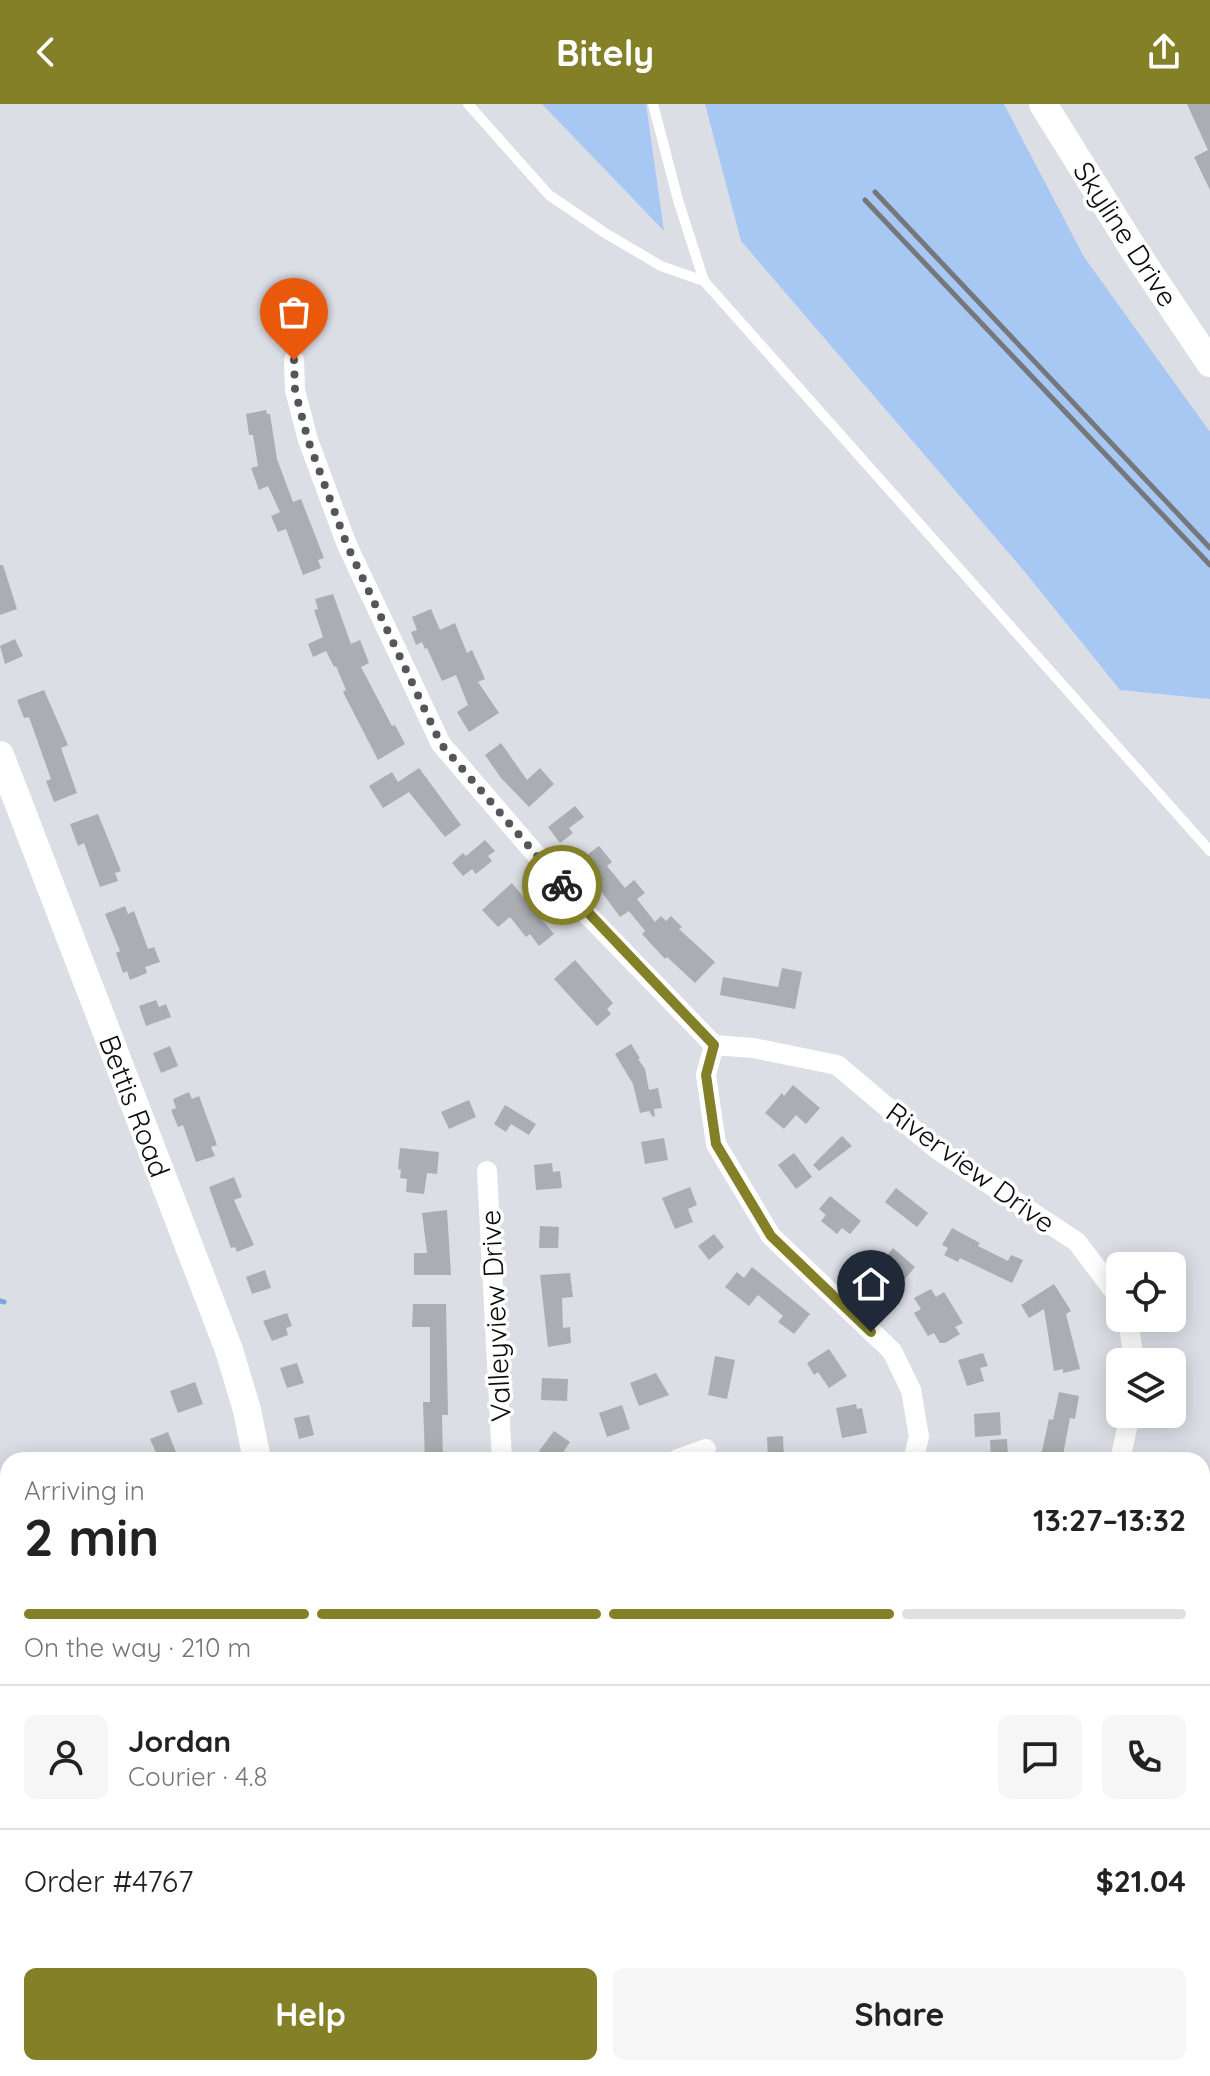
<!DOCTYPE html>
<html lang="en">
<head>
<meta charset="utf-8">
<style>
  :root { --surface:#fff; --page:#f6f6f6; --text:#222; --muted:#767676; --line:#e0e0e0; --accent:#838028 }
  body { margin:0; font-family:Quicksand,sans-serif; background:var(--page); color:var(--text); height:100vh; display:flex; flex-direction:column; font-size:30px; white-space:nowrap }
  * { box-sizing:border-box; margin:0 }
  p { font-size:26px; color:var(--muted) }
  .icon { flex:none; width:44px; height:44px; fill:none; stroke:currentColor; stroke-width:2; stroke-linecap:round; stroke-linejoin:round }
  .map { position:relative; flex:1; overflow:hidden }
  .details { position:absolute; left:0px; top:1348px; width:1210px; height:624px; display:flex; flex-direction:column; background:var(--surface); border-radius:24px 24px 0 0; box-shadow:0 4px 20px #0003 }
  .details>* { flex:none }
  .fabs { position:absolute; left:1106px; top:1148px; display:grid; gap:16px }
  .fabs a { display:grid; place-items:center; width:80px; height:80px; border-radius:12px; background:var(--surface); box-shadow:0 4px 20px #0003; font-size:40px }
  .pin { position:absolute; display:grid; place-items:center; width:68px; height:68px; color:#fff; margin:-82px -34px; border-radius:50% 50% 50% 0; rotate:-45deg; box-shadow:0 0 8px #0007 }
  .pin .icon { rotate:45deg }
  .courier { position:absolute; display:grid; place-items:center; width:80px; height:80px; margin:-40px; border:6px solid #838028; border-radius:50%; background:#fff; color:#222; box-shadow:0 2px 10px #0007 }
  .summary em { font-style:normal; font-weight:700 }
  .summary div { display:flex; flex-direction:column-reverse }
  .summary { display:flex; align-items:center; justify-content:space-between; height:136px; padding:0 24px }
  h1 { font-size:52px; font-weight:700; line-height:60px }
  .bar { display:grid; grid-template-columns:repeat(4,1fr); gap:12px 8px; align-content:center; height:96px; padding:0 24px }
  .bar i { height:10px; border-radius:6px; background:var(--line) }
  .bar .current { background:var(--accent) }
  .bar p { grid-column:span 4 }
  .line { display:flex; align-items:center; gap:20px; padding:0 24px; border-top:2px solid var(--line) }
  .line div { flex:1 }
  .round { display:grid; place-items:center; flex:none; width:84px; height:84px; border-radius:12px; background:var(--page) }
  .cta { display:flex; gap:16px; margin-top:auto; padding:16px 24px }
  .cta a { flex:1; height:92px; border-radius:12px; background:var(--accent); color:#fff; font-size:32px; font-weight:700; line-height:92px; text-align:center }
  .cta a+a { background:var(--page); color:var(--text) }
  header { display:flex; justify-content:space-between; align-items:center; height:104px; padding:0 24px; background:var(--accent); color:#fff; font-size:36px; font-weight:700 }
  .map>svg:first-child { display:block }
</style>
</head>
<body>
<header><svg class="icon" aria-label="back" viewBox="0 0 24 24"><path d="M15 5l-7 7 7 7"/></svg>Bitely<svg class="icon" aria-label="share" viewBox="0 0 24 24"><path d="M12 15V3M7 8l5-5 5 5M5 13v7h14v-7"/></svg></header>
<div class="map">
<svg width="1210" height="1972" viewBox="0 0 1210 1972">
  <rect width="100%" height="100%" fill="#dbdee4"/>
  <polygon fill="#c9d1dc" points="0,1849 8,1855 8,1964 153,1964 164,1972 0,1972"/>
  <g fill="#a8c8f4">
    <polygon points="542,0 646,0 664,127"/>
    <polygon points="705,0 1004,0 1084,153 1210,328 1210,595 1120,586 1025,468 741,137"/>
  </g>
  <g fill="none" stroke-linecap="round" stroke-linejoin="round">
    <polyline stroke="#7ea5dc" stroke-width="5" points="0,1197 4,1198"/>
  </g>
  <g fill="#aaaeb3">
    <polygon points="1187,0 1210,0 1210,86 1194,53 1208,46"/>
    <polygon points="266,306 267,310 270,310 277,355 293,398 301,395 324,454 318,456 321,464 303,471 286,425 278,428 271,412 280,408 268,382 259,386 251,364 258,362 253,331 249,331 246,310"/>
    <polygon points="0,461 3,461 17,505 0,511"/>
    <polygon points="333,490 351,540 360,536 369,559 361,563 392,622 395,621 405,640 378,656 343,588 346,586 336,562 334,563 326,547 313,553 308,540 323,533 314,506 318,505 315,495"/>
    <polygon points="431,505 440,526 455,519 467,549 472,546 485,575 478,578 499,609 469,628 457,608 468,601 456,571 442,577 427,544 425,545 422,538 416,541 411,528 417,526 412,513"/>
    <polygon points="15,535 23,552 5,560 0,542"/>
    <polygon points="44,586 68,641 61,644 77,689 54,698 46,677 51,675 29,613 24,614 17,596"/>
    <polygon points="501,639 527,676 540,664 554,680 529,703 501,674 485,651"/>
    <polygon points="419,664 461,721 445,733 409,688 383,704 369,682 392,668 398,678"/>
    <polygon points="575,702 584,713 569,724 573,729 560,739 548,723"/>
    <polygon points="98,710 121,767 115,769 118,777 100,783 84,739 78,742 70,720"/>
    <polygon points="485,736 495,747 488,752 492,757 476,770 472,765 463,772 452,759 463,749 466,752"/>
    <polygon points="599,742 612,758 607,762 625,784 634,776 645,789 637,795 655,818 661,812 666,817 671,812 682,823 679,825 715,858 695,879 667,853 665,855 642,830 645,827 629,807 620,813 579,757"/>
    <polygon points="512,779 554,830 539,842 530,830 526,833 510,813 498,823 482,806"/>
    <polygon points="125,802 128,810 134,807 148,845 154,843 160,858 145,863 147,869 130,876 127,867 123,869 116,849 120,847 105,810"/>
    <polygon points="575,856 613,899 607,905 611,910 597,922 554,875"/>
    <polygon points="782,864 802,868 795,905 720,891 723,873 778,883"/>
    <polygon points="156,896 159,903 166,900 171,913 146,922 139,902"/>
    <polygon points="631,940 640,954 638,955 645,965 649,986 658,984 662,1004 654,1005 655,1012 653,1013 649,1007 640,1009 633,980 615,950"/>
    <polygon points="170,942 178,962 161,969 153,949"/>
    <polygon points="793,981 820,1004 806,1020 796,1011 784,1025 765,1009 782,989 784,992"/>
    <polygon points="189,988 192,995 199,992 217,1041 211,1043 215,1052 196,1058 183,1021 178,1023 171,1006 176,1004 173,995"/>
    <polygon points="469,996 476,1013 449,1025 441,1008"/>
    <polygon points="505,1001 536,1020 529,1031 511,1020 506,1028 494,1020"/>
    <polygon points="842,1032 852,1042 819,1067 813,1061"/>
    <polygon points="664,1034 668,1056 645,1060 641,1038"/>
    <polygon points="400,1044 439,1048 437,1070 427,1069 424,1090 406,1088 407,1075 400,1074 401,1066 398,1065"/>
    <polygon points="794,1049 812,1073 796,1085 778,1061"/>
    <polygon points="552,1059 553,1068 560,1067 562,1084 536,1086 534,1061"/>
    <polygon points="234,1073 242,1093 234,1096 254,1141 237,1148 235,1143 231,1144 209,1083"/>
    <polygon points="690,1083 697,1101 688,1105 693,1118 675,1125 662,1094"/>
    <polygon points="896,1084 928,1109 917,1123 885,1098"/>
    <polygon points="830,1092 861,1117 850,1130 842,1124 837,1130 821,1117 826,1111 819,1105"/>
    <polygon points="447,1106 451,1171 414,1171 414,1149 427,1149 422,1109"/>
    <polygon points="540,1122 559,1123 558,1144 539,1144"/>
    <polygon points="952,1124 980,1139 978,1142 1008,1157 1011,1151 1023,1156 1012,1179 960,1154 958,1158 944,1151 948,1144 942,1141"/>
    <polygon points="714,1130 724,1143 709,1156 698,1142"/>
    <polygon points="893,1144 915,1163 904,1176 882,1158"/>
    <polygon points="752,1163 810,1210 794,1230 778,1218 783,1212 758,1191 749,1202 725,1183 737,1168 744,1174"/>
    <polygon points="265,1166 271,1184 252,1190 246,1173"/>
    <polygon points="570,1169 573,1193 562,1194 563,1224 570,1223 571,1239 548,1243 540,1171"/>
    <polygon points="1054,1180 1071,1207 1066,1210 1080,1265 1063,1269 1063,1265 1054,1267 1044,1205 1029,1214 1021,1201"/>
    <polygon points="931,1185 936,1193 944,1188 963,1219 955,1223 960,1230 945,1239 940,1239 934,1229 928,1232 914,1209 921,1205 914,1194"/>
    <polygon points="413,1200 446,1200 448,1311 442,1311 443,1356 425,1356 423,1298 430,1298 430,1223 412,1223"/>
    <polygon points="287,1209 292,1222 286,1224 288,1231 272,1237 263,1217"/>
    <polygon points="829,1245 847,1272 829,1284 818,1268 814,1271 807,1259"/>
    <polygon points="983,1249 988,1262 980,1264 984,1277 967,1282 958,1256"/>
    <polygon points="715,1252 735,1256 727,1295 708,1291"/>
    <polygon points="297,1259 304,1279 287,1284 280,1264"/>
    <polygon points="656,1269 669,1291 639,1302 630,1279"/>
    <polygon points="542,1274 568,1275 567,1297 541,1296"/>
    <polygon points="195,1278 203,1300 178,1309 170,1287"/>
    <polygon points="1059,1288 1079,1292 1075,1315 1070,1314 1062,1356 1040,1356 1049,1315 1053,1316"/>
    <polygon points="856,1300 857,1305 862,1304 867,1329 842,1334 836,1304"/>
    <polygon points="622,1301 630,1325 607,1333 599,1309"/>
    <polygon points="1000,1308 1001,1331 975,1333 974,1310"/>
    <polygon points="309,1311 314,1331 299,1335 294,1314"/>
    <polygon points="554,1327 570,1338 558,1356 552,1356 539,1347"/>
    <polygon points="168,1328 177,1351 159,1356 150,1335"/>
    <polygon points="783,1332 784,1356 768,1356 767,1333"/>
    <polygon points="1007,1335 1008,1352 991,1353 990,1336"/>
  </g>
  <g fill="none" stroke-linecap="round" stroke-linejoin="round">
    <g stroke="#fff" stroke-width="10">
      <polyline points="468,0 549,91 605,129 661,162 704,177"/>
      <polyline points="653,0 678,96 704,177 1210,747"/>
      <polyline points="0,1906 8,1911"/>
      <polyline points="79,1964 86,1972"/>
    </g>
    <g stroke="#fff" stroke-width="20">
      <polyline points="294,256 295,286 308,336 347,441 441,640 587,810 714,941 753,944 837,961 938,1046 1077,1138 1120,1195"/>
      <polyline points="714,941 706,971 716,1040 771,1132 892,1247 911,1286 919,1333 913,1356"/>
      <polyline points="487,1067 502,1356"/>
      <polyline points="1128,1214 1134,1258"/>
      <polyline points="676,1356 706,1345"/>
      <polyline points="1120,1356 1130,1310"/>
      <polyline points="707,1964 707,1972"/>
      <polyline points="943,1972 953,1964"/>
    </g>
    <g stroke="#fff" stroke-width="28">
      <polyline points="1043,0 1134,146 1210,259"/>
      <polyline points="0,651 229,1246 247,1306 257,1356"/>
      <polyline points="359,1964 364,1972"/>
    </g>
    <g stroke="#75777b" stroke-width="5">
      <polyline points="875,88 1210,444"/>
      <polyline points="865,96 1210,461"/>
    </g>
  </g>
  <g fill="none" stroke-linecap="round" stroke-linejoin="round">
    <polyline stroke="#545659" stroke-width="8" stroke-dasharray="0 14.4" points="294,256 295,286 308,336 347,441 441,640 562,781"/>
    <polyline stroke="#838028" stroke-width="10" points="562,781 714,941 706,971 716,1040 771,1132 871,1228"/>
  </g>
  <g text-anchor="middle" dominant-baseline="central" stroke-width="7" stroke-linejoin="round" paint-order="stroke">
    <g font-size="28" fill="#0b0c0e" stroke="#fff">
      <text transform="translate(1126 130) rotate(57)">Skyline Drive</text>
      <text transform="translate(135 1002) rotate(69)">Bettis Road</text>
      <text transform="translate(971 1063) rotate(36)">Riverview Drive</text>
      <text transform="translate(495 1212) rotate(-93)">Valleyview Drive</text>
    </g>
  </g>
</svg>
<div class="fabs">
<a><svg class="icon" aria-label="locate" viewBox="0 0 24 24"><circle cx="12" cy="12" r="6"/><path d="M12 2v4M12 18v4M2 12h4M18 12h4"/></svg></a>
<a><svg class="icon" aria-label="layers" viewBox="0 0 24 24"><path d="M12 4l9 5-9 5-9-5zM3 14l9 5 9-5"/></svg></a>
</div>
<div class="pin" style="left:294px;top:256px;background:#ea580c"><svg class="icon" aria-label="bag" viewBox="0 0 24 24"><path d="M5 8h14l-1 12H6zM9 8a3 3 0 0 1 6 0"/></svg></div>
<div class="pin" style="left:871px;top:1228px;background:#1f2937"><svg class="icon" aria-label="home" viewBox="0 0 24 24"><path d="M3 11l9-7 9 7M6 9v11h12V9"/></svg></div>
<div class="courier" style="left:562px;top:781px"><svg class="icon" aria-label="bike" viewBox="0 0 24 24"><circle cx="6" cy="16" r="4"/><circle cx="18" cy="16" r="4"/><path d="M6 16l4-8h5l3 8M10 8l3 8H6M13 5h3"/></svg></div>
<section class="details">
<div class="summary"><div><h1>2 min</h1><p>Arriving in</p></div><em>13:27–13:32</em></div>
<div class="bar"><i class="current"></i><i class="current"></i><i class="current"></i><i></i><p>On the way · 210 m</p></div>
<div class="line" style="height:144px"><a class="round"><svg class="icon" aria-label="person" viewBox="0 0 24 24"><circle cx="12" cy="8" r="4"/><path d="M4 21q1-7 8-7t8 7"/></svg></a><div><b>Jordan</b><p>Courier · 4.8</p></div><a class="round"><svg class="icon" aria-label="chat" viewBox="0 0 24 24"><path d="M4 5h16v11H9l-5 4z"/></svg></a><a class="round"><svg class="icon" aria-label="phone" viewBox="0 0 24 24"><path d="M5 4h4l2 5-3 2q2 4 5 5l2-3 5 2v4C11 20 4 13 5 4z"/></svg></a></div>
<div class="line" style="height:104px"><div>Order #4767</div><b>$21.04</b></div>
<div class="cta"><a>Help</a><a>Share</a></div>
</section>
</div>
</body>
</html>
